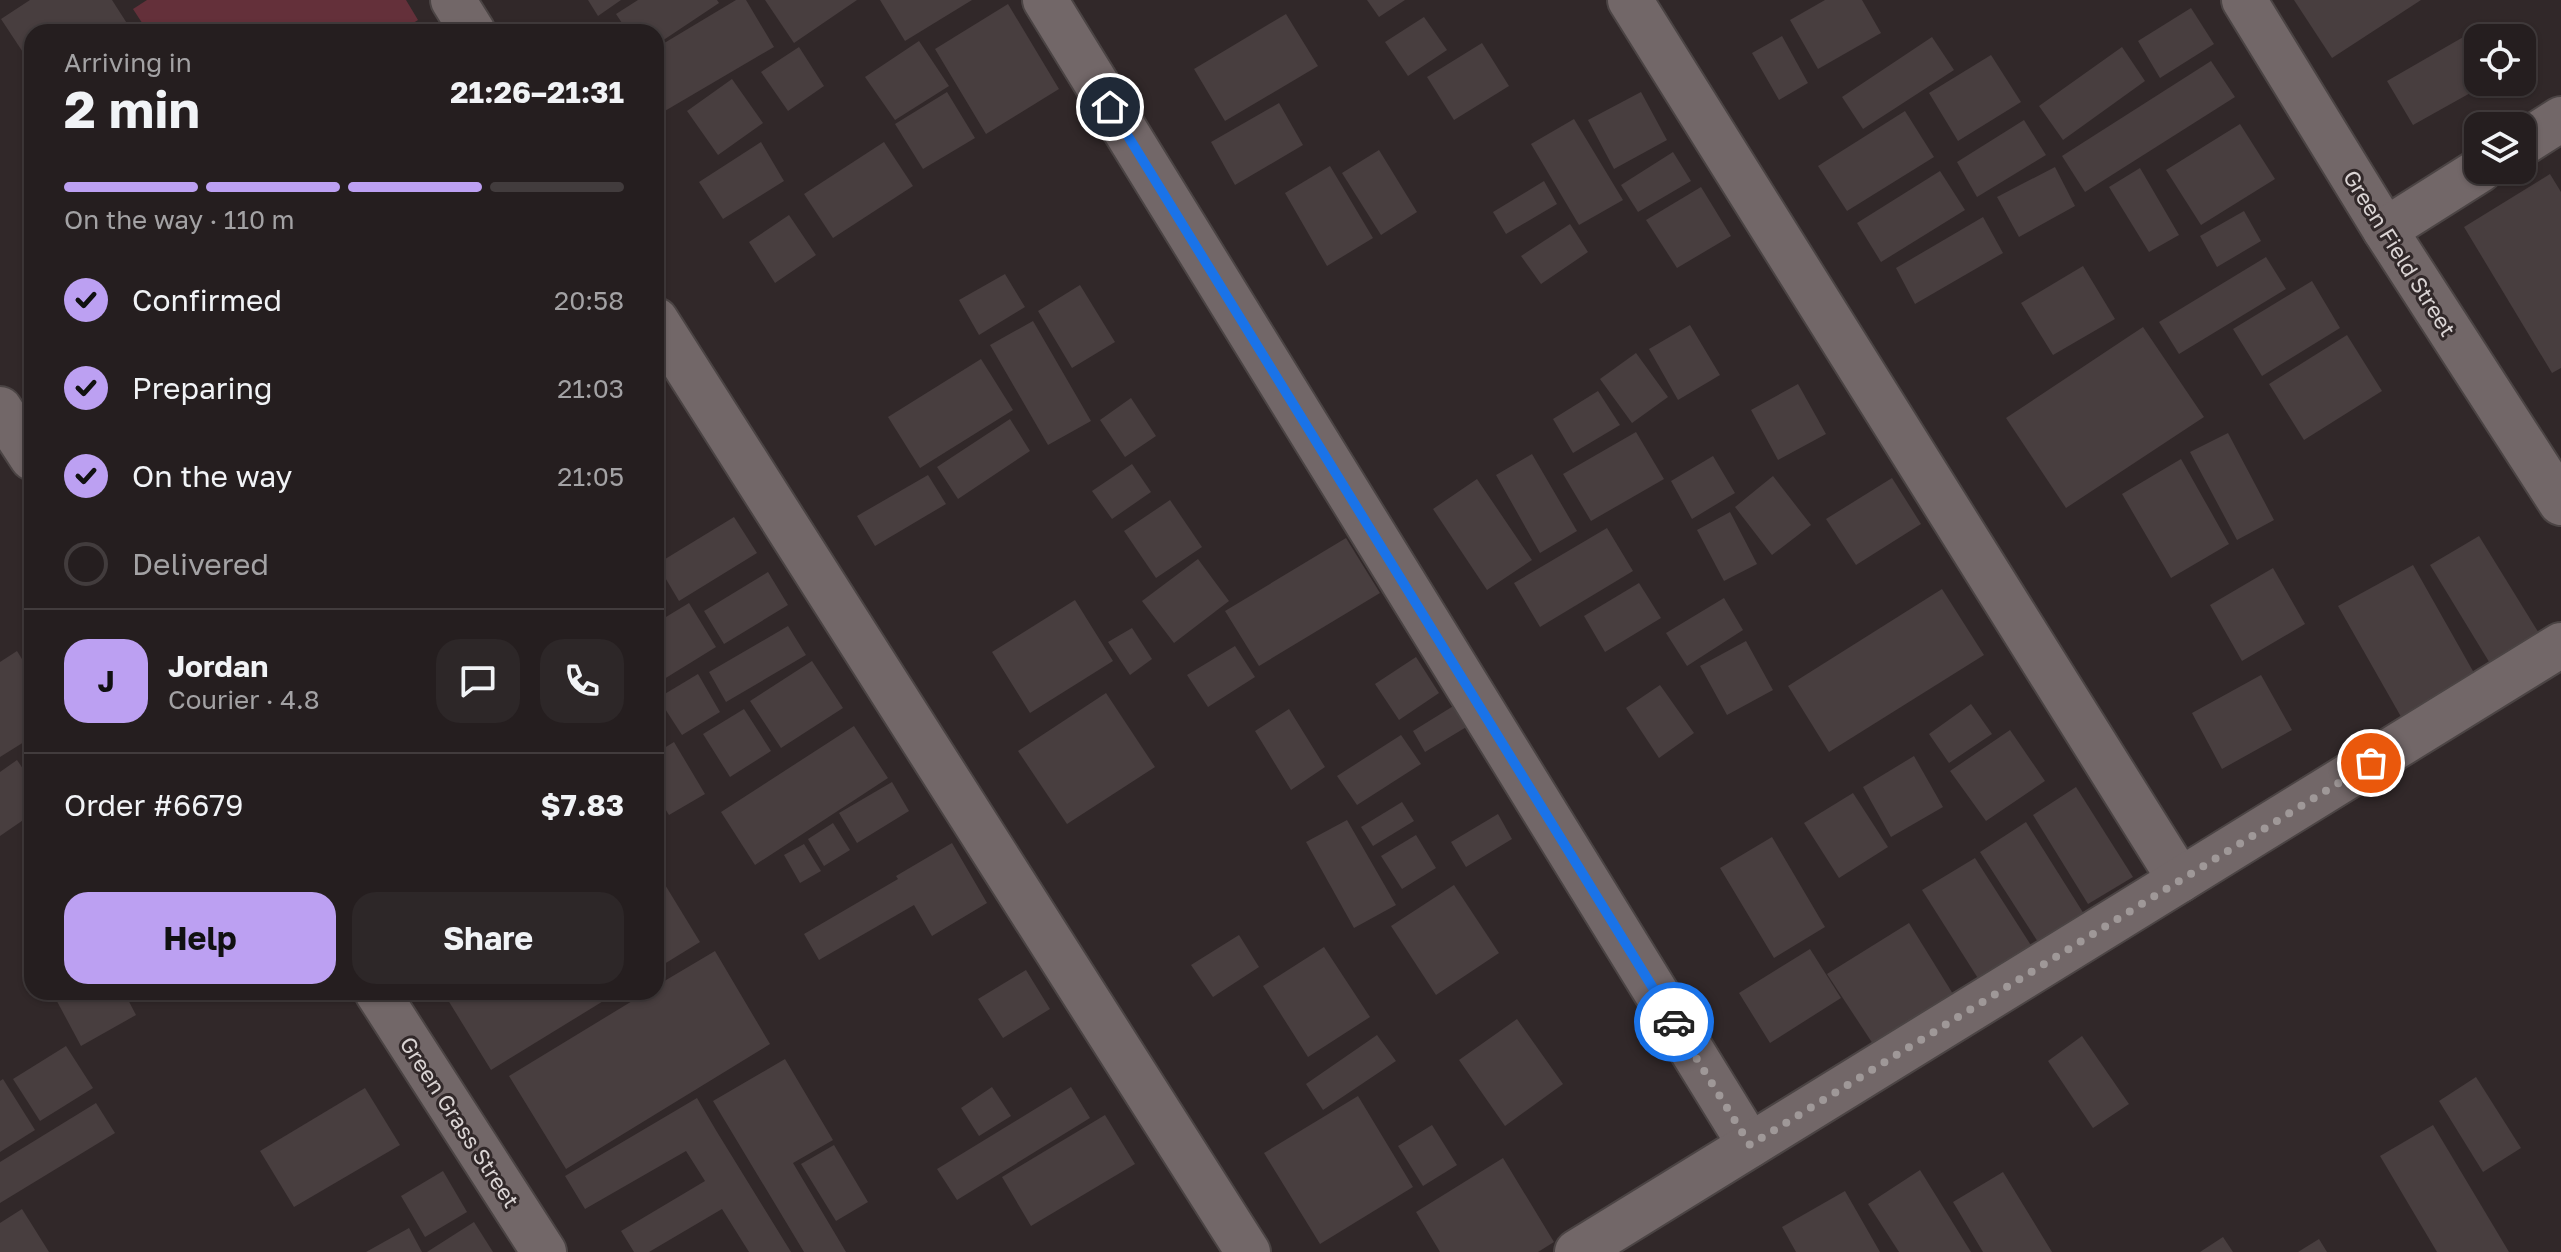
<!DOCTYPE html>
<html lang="en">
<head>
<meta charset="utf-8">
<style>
  :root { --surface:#251e1f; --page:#2d2728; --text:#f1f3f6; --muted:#a3a2a4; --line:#423c3d; --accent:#bca0f2 }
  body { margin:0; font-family:"Golos Text",sans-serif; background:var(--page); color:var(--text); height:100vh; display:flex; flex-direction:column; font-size:30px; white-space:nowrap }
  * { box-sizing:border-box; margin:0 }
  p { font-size:26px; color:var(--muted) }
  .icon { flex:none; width:44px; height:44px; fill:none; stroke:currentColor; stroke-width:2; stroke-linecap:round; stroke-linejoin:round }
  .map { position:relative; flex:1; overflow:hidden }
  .panel { position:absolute; left:24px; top:24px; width:640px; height:976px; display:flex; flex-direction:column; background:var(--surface); border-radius:24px; box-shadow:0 2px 6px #0004,0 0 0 2px var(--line) }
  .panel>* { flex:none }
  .tools { position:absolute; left:2464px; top:24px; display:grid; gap:16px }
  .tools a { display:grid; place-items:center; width:72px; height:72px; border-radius:16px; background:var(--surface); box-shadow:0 2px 6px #0004,0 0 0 2px var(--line); font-size:40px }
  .pin { position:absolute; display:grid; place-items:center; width:68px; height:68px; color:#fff; margin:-34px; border:4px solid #fff; border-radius:50%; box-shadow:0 2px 8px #0007 }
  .courier { position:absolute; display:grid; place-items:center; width:80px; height:80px; margin:-40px; border:6px solid #1a73e8; border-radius:50%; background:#fff; color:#222; box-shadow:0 2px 10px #0007 }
  .overview em { font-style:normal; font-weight:700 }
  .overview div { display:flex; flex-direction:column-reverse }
  .overview { display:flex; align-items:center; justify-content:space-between; height:136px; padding:0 40px }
  h1 { font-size:52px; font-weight:700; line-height:60px }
  .bar { display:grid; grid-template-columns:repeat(4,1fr); gap:12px 8px; align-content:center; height:96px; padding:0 40px }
  .bar i { height:10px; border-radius:6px; background:var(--line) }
  .bar .current { background:var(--accent) }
  .bar p { grid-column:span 4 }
  .line { display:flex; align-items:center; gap:20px; padding:0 40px; border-top:2px solid var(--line) }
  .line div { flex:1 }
  .round { display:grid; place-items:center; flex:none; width:84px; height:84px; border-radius:24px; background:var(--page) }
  ol { padding:0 40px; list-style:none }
  li { display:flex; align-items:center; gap:24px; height:88px }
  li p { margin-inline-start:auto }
  li .icon { padding:8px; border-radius:50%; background:var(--accent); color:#111; stroke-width:4 }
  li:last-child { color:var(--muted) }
  li i { width:44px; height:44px; border:4px solid var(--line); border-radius:50% }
  .cta { display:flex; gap:16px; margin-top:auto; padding:16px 40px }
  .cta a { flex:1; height:92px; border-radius:24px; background:var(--accent); color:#111; font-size:32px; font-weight:700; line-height:92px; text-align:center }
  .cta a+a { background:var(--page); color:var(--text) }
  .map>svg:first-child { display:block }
</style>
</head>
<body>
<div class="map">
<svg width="2561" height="1252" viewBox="0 0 2561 1252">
  <rect width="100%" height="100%" fill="#312829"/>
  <polygon fill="#64303a" points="147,0 406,0 418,20 399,32 148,32 133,9"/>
  <g fill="#483e3f">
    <polygon points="30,0 112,0 130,28 125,32 32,32 32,66 1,19"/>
    <polygon points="588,0 621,0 598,16"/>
    <polygon points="638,0 717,0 719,3 656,45 656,32 628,32 616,14"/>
    <polygon points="736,0 746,0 774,47 658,115 656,48"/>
    <polygon points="765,0 857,0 794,43"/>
    <polygon points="880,0 972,0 905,41"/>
    <polygon points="1367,0 1405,0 1379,17"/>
    <polygon points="1825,0 1862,0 1881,33 1818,69 1790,20"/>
    <polygon points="2294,0 2421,0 2332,58"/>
    <polygon points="1008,4 1059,89 986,134 935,49"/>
    <polygon points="2191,8 2214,44 2160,78 2138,41"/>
    <polygon points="1286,14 1318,66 1225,121 1194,69"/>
    <polygon points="1424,17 1447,50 1408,76 1385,42"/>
    <polygon points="2472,32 2478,42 2478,82 2490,82 2413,125 2387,81"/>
    <polygon points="1782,36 1808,83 1779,100 1752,53"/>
    <polygon points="1932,37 1954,70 1863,129 1842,97"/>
    <polygon points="919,41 949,86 895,120 865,77"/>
    <polygon points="1482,43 1509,86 1454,120 1427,77"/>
    <polygon points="799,47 824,86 788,111 761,72"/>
    <polygon points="2122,47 2145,81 2063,140 2039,106"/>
    <polygon points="1991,55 2021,102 1958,141 1929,93"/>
    <polygon points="2211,61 2235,97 2085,192 2062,156"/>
    <polygon points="732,79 763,123 718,155 687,111"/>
    <polygon points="947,92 975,138 923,169 895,124"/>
    <polygon points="1641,92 1667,140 1614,169 1588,120"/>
    <polygon points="1279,103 1303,145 1235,185 1211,142"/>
    <polygon points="1905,111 1934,157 1847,211 1818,166"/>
    <polygon points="1574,119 1623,200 1579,225 1531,144"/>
    <polygon points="2024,120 2046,155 1977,197 1957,162"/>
    <polygon points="2240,124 2275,179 2201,225 2166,170"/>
    <polygon points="761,142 784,181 723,219 699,182"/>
    <polygon points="884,142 913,186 833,238 804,194"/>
    <polygon points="1379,150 1417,212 1381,235 1342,173"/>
    <polygon points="1673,152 1691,181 1638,212 1621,185"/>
    <polygon points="1330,166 1373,238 1327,266 1285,193"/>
    <polygon points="2055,167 2075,206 2019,237 1997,197"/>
    <polygon points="2140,168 2179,235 2149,252 2109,187"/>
    <polygon points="1940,171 1965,210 1881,262 1857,223"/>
    <polygon points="2550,174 2561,192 2561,368 2552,373 2464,227"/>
    <polygon points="1544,181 1557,204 1506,234 1493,212"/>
    <polygon points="1701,187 1731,236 1677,268 1646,220"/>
    <polygon points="2244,211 2261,241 2217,267 2200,236"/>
    <polygon points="789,215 816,255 775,283 749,242"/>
    <polygon points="1983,217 2003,253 1915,304 1896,268"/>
    <polygon points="1570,224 1588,252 1541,284 1521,256"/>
    <polygon points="2266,257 2286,289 2179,354 2159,322"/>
    <polygon points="2083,266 2115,319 2053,355 2021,303"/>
    <polygon points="1005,274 1025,307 979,335 959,300"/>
    <polygon points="2312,281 2340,328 2262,376 2233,329"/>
    <polygon points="1080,285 1115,342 1072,368 1038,311"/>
    <polygon points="1033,321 1091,421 1048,445 990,345"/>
    <polygon points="1690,325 1720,375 1678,400 1649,349"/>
    <polygon points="2143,327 2204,417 2066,508 2006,418"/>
    <polygon points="2347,335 2382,391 2304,440 2269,384"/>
    <polygon points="1636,353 1668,397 1632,423 1600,379"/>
    <polygon points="981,359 1013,410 920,468 888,417"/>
    <polygon points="1798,384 1826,434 1778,460 1751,410"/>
    <polygon points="1598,391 1620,425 1573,453 1553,419"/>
    <polygon points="1131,398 1156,436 1125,457 1100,420"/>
    <polygon points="1010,419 1030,451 958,499 937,467"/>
    <polygon points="1636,432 1664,479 1591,521 1563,474"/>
    <polygon points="2228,433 2274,520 2237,540 2190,452"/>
    <polygon points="1532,454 1577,531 1540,553 1496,475"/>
    <polygon points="1713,456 1735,493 1692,519 1671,481"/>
    <polygon points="2181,459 2229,544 2171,578 2122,494"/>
    <polygon points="1132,464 1151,492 1112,519 1092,491"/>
    <polygon points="928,475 946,504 875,546 857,516"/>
    <polygon points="1773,476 1811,525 1772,555 1735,507"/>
    <polygon points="1892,478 1921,524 1856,565 1826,519"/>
    <polygon points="1477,479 1532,560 1487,590 1433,509"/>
    <polygon points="1170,500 1202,547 1156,578 1124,531"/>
    <polygon points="1730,512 1757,564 1724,581 1697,530"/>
    <polygon points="734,517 757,553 679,601 657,564"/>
    <polygon points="1607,528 1633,571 1540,627 1514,583"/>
    <polygon points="2479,536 2540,635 2491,665 2430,565"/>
    <polygon points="1346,538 1380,593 1259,666 1225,611"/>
    <polygon points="1198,559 1229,601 1174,643 1142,601"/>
    <polygon points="2413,565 2478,680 2404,722 2338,606"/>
    <polygon points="2273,568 2305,624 2242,661 2210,605"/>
    <polygon points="768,572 788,605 724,644 704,611"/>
    <polygon points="1639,583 1661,618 1605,652 1584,616"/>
    <polygon points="1942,589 1984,655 1829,752 1788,686"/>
    <polygon points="1724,598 1743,630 1687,666 1666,633"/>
    <polygon points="1075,600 1113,661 1030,713 992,652"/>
    <polygon points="689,603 716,647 656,684 656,623"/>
    <polygon points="788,626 806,655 726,702 709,672"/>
    <polygon points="1132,628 1152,659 1130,675 1108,642"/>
    <polygon points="1746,641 1773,690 1727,715 1700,666"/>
    <polygon points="1235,646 1255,677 1208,707 1187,675"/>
    <polygon points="17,651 32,675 32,737 0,757 0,662"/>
    <polygon points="1416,657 1439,693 1399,720 1375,684"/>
    <polygon points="812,661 843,708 781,748 750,701"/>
    <polygon points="698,674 720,712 682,735 658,698"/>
    <polygon points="2261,675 2292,730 2222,769 2192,713"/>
    <polygon points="1660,685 1694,733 1659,758 1626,708"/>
    <polygon points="1106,693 1155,767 1067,824 1018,751"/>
    <polygon points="1971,704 1992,734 1949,763 1929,734"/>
    <polygon points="1455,705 1468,726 1425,752 1413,731"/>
    <polygon points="744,709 771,751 730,777 703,734"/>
    <polygon points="1289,709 1325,767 1291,790 1255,731"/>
    <polygon points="854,726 888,778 755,865 721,812"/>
    <polygon points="2010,730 2045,781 1986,821 1950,771"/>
    <polygon points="1401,735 1421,764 1357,805 1337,776"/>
    <polygon points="674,742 705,794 669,815 656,794 656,753"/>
    <polygon points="1914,756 1943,807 1891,837 1863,787"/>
    <polygon points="17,760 32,782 32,814 0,836 0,772"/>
    <polygon points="892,782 909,811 857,843 839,813"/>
    <polygon points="2076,787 2133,877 2088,904 2033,815"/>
    <polygon points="1853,793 1888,847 1839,878 1804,823"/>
    <polygon points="1402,802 1414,821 1373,846 1361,827"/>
    <polygon points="1498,814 1512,839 1466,867 1451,842"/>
    <polygon points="1347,820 1396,905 1354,928 1306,842"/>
    <polygon points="2026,822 2084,914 2038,942 1980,852"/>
    <polygon points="833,823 850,850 824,866 808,839"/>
    <polygon points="1416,835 1436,868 1402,889 1381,856"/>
    <polygon points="1772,837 1825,927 1774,958 1720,868"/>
    <polygon points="952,843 987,903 932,936 914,905 819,960 804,934 898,879 896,876"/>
    <polygon points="804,844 821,871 800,883 784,855"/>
    <polygon points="1975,858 2034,950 1981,983 1922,890"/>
    <polygon points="656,870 700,942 656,969"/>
    <polygon points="1454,885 1499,953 1436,995 1391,926"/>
    <polygon points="1909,923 1953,994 1873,1044 1827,974"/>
    <polygon points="1239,935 1259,967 1213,997 1191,965"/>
    <polygon points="1324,947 1370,1017 1308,1057 1263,986"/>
    <polygon points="1810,949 1841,998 1770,1043 1739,993"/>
    <polygon points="715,951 770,1044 566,1169 509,1076 647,992 656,992 656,986"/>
    <polygon points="1026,970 1050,1009 1003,1038 978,999"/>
    <polygon points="52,992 124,992 136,1015 81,1046"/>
    <polygon points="443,992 618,992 491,1070"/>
    <polygon points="1517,1019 1563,1084 1505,1126 1459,1060"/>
    <polygon points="1377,1035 1396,1061 1323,1110 1306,1084"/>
    <polygon points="2082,1036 2129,1104 2093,1128 2048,1061"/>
    <polygon points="66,1046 93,1088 40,1121 13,1079"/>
    <polygon points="785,1059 833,1140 793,1163 846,1252 804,1252 713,1101"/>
    <polygon points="2476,1077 2521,1148 2483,1172 2439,1101"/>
    <polygon points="3,1079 35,1130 0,1152 0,1081"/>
    <polygon points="992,1087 1011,1116 979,1136 961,1108"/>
    <polygon points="1071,1087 1090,1118 957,1200 937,1169"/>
    <polygon points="365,1088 400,1145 294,1207 260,1151"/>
    <polygon points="1358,1096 1413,1187 1320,1244 1264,1153"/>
    <polygon points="697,1098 717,1132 791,1252 749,1252 722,1209 649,1252 634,1252 621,1231 705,1181 686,1151 585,1209 565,1176"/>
    <polygon points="96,1103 115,1133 0,1203 0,1162"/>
    <polygon points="1105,1115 1135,1164 1031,1226 1002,1177"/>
    <polygon points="1432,1125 1457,1165 1423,1186 1398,1146"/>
    <polygon points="2433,1125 2509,1252 2437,1252 2380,1156"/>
    <polygon points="834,1145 868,1202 836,1221 801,1164"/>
    <polygon points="1503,1158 1554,1242 1538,1252 1440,1252 1416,1212"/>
    <polygon points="1920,1170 1971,1252 1899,1252 1868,1204"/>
    <polygon points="443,1171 467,1212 425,1237 401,1196"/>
    <polygon points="2003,1172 2052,1252 1983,1252 1953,1202"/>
    <polygon points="1845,1191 1880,1252 1796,1252 1782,1227"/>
    <polygon points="22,1209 49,1252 0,1252 0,1223"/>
    <polygon points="474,1222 493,1252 427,1252"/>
    <polygon points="409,1228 422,1252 366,1252"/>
    <polygon points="2223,1237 2233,1252 2200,1252"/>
    <polygon points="2319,1239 2327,1252 2298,1252"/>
  </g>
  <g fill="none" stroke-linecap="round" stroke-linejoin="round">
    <g stroke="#4b4444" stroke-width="48">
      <g id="street">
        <polyline points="453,0 473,32"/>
        <polyline points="1045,0 1750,1145"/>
        <polyline points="1630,0 2180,880"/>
        <polyline points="2244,0 2385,230 2561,503"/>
        <polyline points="2522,144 2561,119"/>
        <polyline points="2385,230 2480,170"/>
        <polyline points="656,320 1248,1252"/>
        <polyline points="0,409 32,458"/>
        <polyline points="377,992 544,1252"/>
        <polyline points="1577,1252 2561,645"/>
      </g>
    </g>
    <use href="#street" stroke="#726768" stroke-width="44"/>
  </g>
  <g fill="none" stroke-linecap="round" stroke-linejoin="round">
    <polyline stroke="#9f9898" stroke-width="8" stroke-dasharray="0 14.4" points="1674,1022 1750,1145 2371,763"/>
    <polyline stroke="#1a73e8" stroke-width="10" points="1110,107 1674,1022"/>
  </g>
  <g text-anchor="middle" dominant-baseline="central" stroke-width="6" stroke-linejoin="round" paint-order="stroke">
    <g font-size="22" fill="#dad4d4" stroke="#312829">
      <text transform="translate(2400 253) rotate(58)">Green Field Street</text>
      <text transform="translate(460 1122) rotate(57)">Green Grass Street</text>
    </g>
  </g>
</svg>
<div class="tools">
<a><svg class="icon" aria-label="locate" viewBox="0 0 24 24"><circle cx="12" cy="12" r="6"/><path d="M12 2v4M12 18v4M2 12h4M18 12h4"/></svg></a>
<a><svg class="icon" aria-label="layers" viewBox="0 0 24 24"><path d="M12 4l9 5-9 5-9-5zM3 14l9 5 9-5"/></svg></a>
</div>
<div class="pin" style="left:2371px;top:763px;background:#ea580c"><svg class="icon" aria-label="bag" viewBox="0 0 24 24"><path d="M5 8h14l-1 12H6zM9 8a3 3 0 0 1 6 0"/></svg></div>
<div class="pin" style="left:1110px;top:107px;background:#1f2937"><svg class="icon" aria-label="home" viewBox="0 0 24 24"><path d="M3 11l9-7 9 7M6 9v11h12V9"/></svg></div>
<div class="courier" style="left:1674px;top:1022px"><svg class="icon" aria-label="car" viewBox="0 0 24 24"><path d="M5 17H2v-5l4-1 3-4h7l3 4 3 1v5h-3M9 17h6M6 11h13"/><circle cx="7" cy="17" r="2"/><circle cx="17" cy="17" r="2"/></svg></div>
<section class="panel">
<div class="overview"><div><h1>2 min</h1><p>Arriving in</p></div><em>21:26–21:31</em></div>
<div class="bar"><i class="current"></i><i class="current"></i><i class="current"></i><i></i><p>On the way · 110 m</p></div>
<ol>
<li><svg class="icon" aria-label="check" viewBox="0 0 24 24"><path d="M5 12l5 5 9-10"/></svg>Confirmed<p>20:58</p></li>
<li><svg class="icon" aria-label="check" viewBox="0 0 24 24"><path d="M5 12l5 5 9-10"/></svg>Preparing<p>21:03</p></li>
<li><svg class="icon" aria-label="check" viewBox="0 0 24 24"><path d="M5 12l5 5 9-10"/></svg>On the way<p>21:05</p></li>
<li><i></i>Delivered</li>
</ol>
<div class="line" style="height:144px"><b class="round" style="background:var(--accent);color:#111">J</b><div><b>Jordan</b><p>Courier · 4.8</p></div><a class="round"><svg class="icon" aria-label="chat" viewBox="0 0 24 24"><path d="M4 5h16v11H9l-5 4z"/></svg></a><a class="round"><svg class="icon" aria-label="phone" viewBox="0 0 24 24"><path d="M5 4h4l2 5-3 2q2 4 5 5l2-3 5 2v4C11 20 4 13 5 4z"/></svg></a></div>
<div class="line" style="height:104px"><div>Order #6679</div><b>$7.83</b></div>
<div class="cta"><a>Help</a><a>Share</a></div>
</section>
</div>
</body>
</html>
